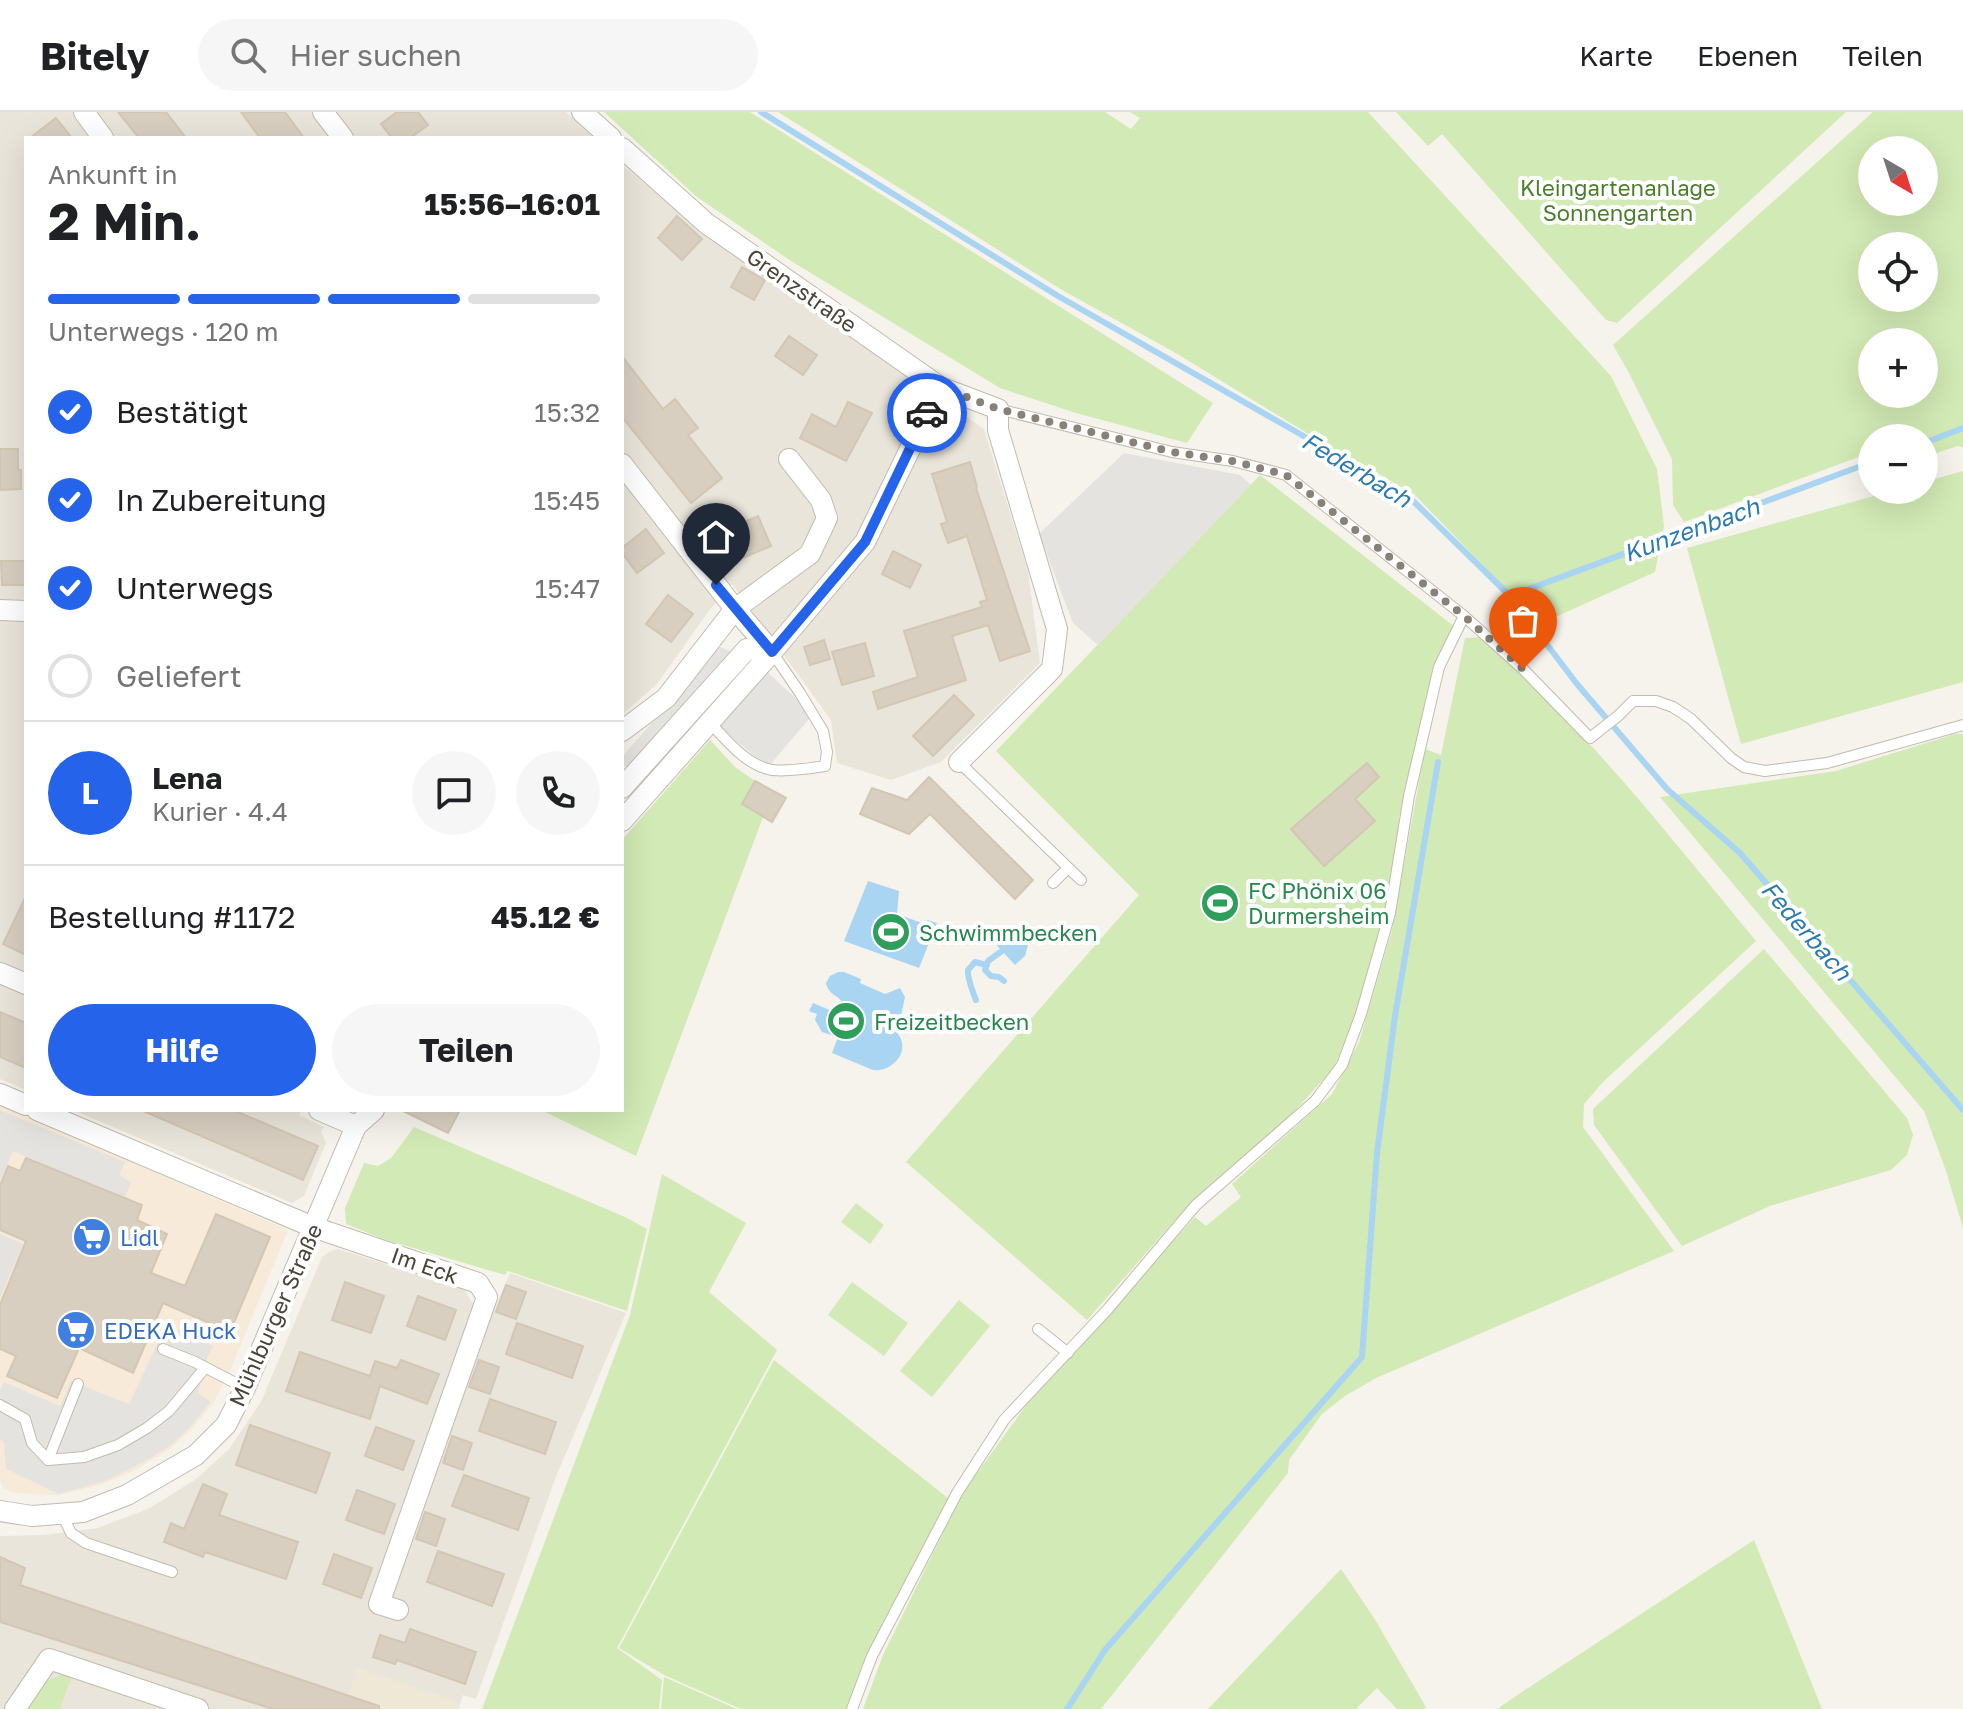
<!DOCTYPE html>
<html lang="de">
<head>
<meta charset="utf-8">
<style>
  :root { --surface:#fff; --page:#f6f6f6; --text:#202124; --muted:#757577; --line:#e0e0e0; --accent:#2563eb }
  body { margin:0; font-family:"Golos Text",sans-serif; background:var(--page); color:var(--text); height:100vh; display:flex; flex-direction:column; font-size:30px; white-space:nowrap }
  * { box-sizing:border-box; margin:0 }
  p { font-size:26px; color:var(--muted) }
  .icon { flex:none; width:44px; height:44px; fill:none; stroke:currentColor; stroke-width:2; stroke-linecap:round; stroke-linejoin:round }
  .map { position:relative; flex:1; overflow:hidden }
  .details { position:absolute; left:24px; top:24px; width:600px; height:976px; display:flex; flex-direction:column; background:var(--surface); border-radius:0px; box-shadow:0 8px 32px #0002 }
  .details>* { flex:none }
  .needle { width:52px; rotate:141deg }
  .buttons { position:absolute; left:1858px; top:24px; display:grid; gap:16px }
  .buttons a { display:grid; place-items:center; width:80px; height:80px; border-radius:50%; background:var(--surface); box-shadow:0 8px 32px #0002; font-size:40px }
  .pin { position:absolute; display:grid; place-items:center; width:68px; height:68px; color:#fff; margin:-82px -34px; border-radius:50% 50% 50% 0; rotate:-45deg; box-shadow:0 0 8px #0007 }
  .pin .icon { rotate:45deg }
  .courier { position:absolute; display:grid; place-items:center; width:80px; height:80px; margin:-40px; border:6px solid #2563eb; border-radius:50%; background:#fff; color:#222; box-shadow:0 2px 10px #0007 }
  .summary em { font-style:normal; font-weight:700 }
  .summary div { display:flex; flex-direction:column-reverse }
  .summary { display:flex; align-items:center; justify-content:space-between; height:136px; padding:0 24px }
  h1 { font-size:52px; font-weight:700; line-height:60px }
  .bar { display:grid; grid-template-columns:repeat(4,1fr); gap:12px 8px; align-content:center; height:96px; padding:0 24px }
  .bar i { height:10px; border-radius:6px; background:var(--line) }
  .bar .selected { background:var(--accent) }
  .bar p { grid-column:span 4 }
  .line { display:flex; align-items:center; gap:20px; padding:0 24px; border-top:2px solid var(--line) }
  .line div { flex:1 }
  .round { display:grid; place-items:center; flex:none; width:84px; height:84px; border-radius:42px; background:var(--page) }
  ol { padding:0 24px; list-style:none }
  li { display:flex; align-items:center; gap:24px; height:88px }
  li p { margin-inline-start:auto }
  li .icon { padding:8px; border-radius:50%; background:var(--accent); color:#fff; stroke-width:4 }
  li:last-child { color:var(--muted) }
  li i { width:44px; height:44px; border:4px solid var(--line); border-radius:50% }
  .button { display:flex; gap:16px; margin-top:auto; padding:16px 24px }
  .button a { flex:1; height:92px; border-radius:48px; background:var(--accent); color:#fff; font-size:32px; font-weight:700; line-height:92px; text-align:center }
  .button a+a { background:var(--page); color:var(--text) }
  header { display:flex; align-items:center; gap:48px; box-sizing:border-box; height:112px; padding:0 40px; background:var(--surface); border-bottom:2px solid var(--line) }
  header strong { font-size:38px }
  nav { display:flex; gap:44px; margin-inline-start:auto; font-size:28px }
  .search { width:560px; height:72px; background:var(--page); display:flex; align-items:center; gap:20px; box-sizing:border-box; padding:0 28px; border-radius:44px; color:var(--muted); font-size:30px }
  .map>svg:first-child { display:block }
</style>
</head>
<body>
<header>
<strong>Bitely</strong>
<div class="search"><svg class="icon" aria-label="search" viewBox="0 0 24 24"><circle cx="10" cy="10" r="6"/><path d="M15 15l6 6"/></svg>Hier suchen</div>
<nav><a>Karte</a><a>Ebenen</a><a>Teilen</a></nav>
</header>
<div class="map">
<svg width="1963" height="1597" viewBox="0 0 1963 1597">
  <rect width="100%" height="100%" fill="#f6f3ec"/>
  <g fill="#eae5da">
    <polygon points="0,0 566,0 594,26 26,26 26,978 0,967"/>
    <polygon points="622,53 716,130 984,317 1028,459 1040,551 941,650 891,668 837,651 831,608 732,472 708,500 657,572 622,603"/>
    <polygon points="73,998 301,998 299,1003 324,1015 321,1020 326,1031 304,1084 292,1091"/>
    <polygon points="338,1137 464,1177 474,1194 494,1199 510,1161 626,1201 557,1362 476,1587 463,1583 458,1597 0,1597 0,1424 44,1423 98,1416 150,1396 196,1367 229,1337 261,1290 322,1145 329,1140"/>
  </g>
  <polygon fill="#f7ead8" points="0,993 288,1118 232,1254 213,1292 191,1318 170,1337 134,1359 101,1373 59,1383 15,1381 3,1376 0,1368"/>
  <polygon fill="#efe8d6" points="358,1556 459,1590 457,1597 343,1597"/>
  <g fill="#d2eab5" fill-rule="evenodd">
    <polygon points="604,0 750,0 1213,291 1187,331 1076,301 1000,276 791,149 697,85"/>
    <polygon points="778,0 1105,0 1131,17 1140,6 1130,0 1368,0 1611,264 1657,357 1664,414 1655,460 1551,507 1538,492 1527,499 1414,382 1330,335 1174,240 1062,178"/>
    <polygon points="1396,0 1846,0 1617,211 1606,208 1442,22 1428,34"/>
    <path d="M1873,0h90v335l-5,-1 -34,11v-19h-52v14l-188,70 -11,-17 -1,-46 -43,-86 -16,-28zM1872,38h52v52h-52zM1872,134h52v52h-52zM1924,230v52h-52v-52z"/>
    <polygon points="1963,359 1963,570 1741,632 1687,436 1895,378 1924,378 1924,370"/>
    <polygon points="1260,363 1455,515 1433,561 1399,706 1398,735 1376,840 1349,921 1333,957 1293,1001 1192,1089 1087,1208 906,1050 1139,783 996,639"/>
    <path d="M1479,525c23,21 46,41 68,63 75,74 141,159 209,241l-153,141 -19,22 -1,23 91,124 -298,127 -31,18 -23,18 -33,46 -1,13 -187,236h-238l20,-54 79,-161 65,-90 168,-187 11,9 35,-29 -9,-13 100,-90 27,-52 33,-112 33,-181 16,6 24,-117z"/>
    <polygon points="1955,622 1963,622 1963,1116 1946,1059 1924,999 1660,685 1836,659"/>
    <polygon points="710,628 735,655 755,669 742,692 763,705 636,1044 541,998 622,998 622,728"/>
    <polygon points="1764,837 1907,1006 1913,1023 1907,1043 1891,1058 1770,1094 1682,1134 1594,1013 1593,997"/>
    <polygon points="414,1015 625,1105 647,1117 627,1199 508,1159 505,1163 383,1127 346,1112 345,1096 364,1051 378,1054 391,1046"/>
    <polygon points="662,1062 746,1111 709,1180 777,1238 617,1536 662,1568 659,1597 482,1597 630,1203"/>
    <polygon points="856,1091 884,1113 870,1132 841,1110"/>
    <polygon points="852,1170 908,1211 884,1244 828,1203"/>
    <polygon points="959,1188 990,1214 932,1285 900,1259"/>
    <polygon points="774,1248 949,1387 849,1597 741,1597 664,1563 619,1536"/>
    <polygon points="1754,1428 1822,1597 1497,1597 1528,1576"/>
    <polygon points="1341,1457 1374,1506 1426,1595 1424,1597 1397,1597 1377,1576 1356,1597 1208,1597"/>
    <polygon points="65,1561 72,1563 60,1597 27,1597 47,1569"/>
    <polygon points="664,1565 737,1597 661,1597"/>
  </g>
  <g fill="#e5e3e0">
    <polygon points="1124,341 1240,363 1251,373 1098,533 1073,511 1039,422"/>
    <polygon points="719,534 733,541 631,657 622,653 622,645"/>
    <polygon points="765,558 801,591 809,607 770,653 754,644 717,612"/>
    <polygon points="0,998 125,1050 119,1063 131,1070 125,1086 13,1039 0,1069"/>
    <polygon points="0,1122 23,1132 0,1186"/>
    <polygon points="166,1214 213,1234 206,1248 198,1281 211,1290 190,1315 171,1333 147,1348 105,1369 59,1382 6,1357 4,1330 0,1327 0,1279 4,1270 60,1294 71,1269 129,1292"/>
  </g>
  <g fill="#a9d4f2">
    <polygon points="868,769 899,779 897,802 922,811 928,808 937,811 919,856 844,829"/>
    <path d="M1006,816c12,0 19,6 22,17l-3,11 -10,9 -25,-27z"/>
    <path d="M838,860h6l17,7 -1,4 25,11 15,-6 5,9 -5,24 -21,-8 -4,6c8,7 20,8 25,18 9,18 -10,35 -27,33l-41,-17 11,-29 -4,-1 -5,13 -12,-4 -7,-12 2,-6 -8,-3 4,-8 19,8 9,-2 2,-4c-3,-11 -14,-8 -17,-22l4,-7z"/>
  </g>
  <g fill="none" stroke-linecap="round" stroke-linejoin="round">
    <g stroke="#a9d4f2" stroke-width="6">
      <polyline points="761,0 1058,184 1407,383 1510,484 1577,572 1667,677 1740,741 1963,998"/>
      <polyline points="1924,331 1963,316"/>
      <polyline points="1510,484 1872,350"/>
      <polyline points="1002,839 988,849 985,858 991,864 999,865 1004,869"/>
      <path d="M976,888c-3,-7 -9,-24 -8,-30l7,-8 11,3"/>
      <polyline points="1067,1597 1105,1538 1362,1245 1377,1041 1395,904 1438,650"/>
    </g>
  </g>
  <g fill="#d8cfc1" stroke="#d3c7b4" stroke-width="2">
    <polygon points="118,0 166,0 186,26 139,26"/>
    <polygon points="241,0 285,0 304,26 260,26"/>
    <polygon points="397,0 418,0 428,13 410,26 392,26 381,12"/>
    <polygon points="56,6 72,26 30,26"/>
    <polygon points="677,104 702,127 682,148 658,126"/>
    <polygon points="742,155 765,168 754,188 731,175"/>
    <polygon points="789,224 817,243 803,263 775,244"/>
    <polygon points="622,244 663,297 675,287 698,316 688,323 722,366 691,391 622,305"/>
    <polygon points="848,290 872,301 846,349 800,326 812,302 836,315"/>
    <polygon points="0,337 18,337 18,358 21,358 21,377 0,378"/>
    <polygon points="970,350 977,375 976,376 1030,539 1000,549 988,513 952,524 966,568 878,597 873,580 918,565 904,519 982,495 980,490 987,488 967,424 948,431 941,412 947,410 932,362"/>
    <polygon points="758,404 771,434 738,448 725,418"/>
    <polygon points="646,417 664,441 637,461 622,441 622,436"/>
    <polygon points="893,439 921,453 910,476 882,462"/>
    <polygon points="1,449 26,449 26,473 2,473"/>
    <polygon points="668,483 693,502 671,530 646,512"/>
    <polygon points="824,528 830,547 810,553 804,535"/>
    <polygon points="865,531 874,564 842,573 832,540"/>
    <polygon points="954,583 974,603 933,644 913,624"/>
    <polygon points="1367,651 1379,665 1355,687 1375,709 1324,754 1291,717"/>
    <polygon points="929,665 1033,768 1015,787 930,702 909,722 860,702 872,676 907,688"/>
    <polygon points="755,669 786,686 772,710 742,692"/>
    <polygon points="26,784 26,843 3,832"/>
    <polygon points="0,900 26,911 26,956 0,945"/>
    <polygon points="141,998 233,998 318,1034 303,1068"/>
    <polygon points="401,998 460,998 448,1021"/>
    <polygon points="26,1046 142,1093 137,1108 167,1122 151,1161 185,1174 216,1102 270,1125 230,1220 163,1191 133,1261 79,1236 57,1286 7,1264 16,1244 0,1237 0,1193 26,1129 0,1118 0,1074 8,1054 20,1059"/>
    <polygon points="345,1170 384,1184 371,1221 332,1208"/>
    <polygon points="506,1173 526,1180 516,1207 496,1200"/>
    <polygon points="418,1184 456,1198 445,1228 407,1214"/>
    <polygon points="517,1211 583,1234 572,1266 506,1242"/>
    <polygon points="300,1240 370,1264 375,1249 397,1256 401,1248 439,1262 427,1292 380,1274 370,1307 286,1279"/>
    <polygon points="479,1248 499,1255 490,1282 469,1275"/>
    <polygon points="490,1287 556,1310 545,1342 479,1319"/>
    <polygon points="250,1313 330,1341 316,1381 236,1353"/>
    <polygon points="376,1315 414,1329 403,1358 365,1344"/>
    <polygon points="452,1324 472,1331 463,1358 443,1351"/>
    <polygon points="464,1363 529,1386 518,1418 452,1394"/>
    <polygon points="203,1372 227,1382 219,1403 298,1430 286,1467 205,1440 203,1445 164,1430 171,1411 184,1417"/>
    <polygon points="357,1378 395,1392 384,1422 346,1408"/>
    <polygon points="425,1400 445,1407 436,1434 416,1427"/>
    <polygon points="438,1439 504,1462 492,1494 427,1470"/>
    <polygon points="334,1442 372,1456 361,1486 323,1472"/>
    <polygon points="0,1445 25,1456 20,1473 379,1594 379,1597 273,1597 0,1510"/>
    <polygon points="410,1517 476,1540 465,1572 397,1548 395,1552 373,1545 380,1523 405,1531"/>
  </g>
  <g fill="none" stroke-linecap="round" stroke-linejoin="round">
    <g stroke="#c2bbae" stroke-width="12">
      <g id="service">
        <polyline points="998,297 1172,340 1233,349 1286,363 1464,504 1523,557 1590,626 1618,604 1633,589 1656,589 1673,595 1691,607 1731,646 1744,655 1765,659 1827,651 1963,613"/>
        <path d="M709,610c17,17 35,41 59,47 12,4 44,-1 57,-3l2,-14 -4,-21 -23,-38 -28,-41"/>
        <polyline points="959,650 1081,768"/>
        <polyline points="1053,771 1068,756"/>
        <polyline points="1038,1217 1068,1241"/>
        <polyline points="163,1237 195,1250 245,1276"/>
        <polyline points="0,1293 25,1307 32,1331 48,1348 84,1345 118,1333 147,1316 169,1299 205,1256"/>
        <polyline points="48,1348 78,1272"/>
        <polyline points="62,1402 71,1421 86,1431 172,1460"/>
        <polyline points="852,1597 872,1544 957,1381 1004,1308 1107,1198 1196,1093 1315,989 1342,953 1361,902 1390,801 1409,684 1439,555 1464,504"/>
      </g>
    </g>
    <g stroke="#c2bbae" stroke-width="22">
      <g id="minor">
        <polyline points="84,0 103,26"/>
        <polyline points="323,0 343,26"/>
        <polyline points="582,0 611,26"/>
        <polyline points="622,36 706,111 940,275 998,297 998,318 1057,517 1052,557 959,650"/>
        <polyline points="622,352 735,497 772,540"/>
        <polyline points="0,498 26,499"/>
        <polyline points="622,619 666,586 735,497 810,442 827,406 821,388 789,347"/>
        <polyline points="622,676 747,537 772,540"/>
        <polyline points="622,709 772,540 865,430 940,275"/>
        <polyline points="0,861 26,872"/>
        <polyline points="0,982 26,993"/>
        <polyline points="37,998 313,1115 478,1171 487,1185 379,1492 398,1498"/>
        <polyline points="319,998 356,1014"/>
        <polyline points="0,1399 32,1404 83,1400 127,1383 196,1343 226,1313 245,1276 356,1014 374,998"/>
        <polyline points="15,1597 49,1547 198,1597"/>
      </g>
    </g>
    <use href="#service" stroke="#fff" stroke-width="10"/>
    <use href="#minor" stroke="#fff" stroke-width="20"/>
  </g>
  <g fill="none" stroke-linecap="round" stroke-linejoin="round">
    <polyline stroke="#878178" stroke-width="8" stroke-dasharray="0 14.4" points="927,301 940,275 998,297 1172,340 1233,349 1286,363 1464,504 1523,557"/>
    <polyline stroke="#2563eb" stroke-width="10" points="716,473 772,540 865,430 927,301"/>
  </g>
  <defs>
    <g id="stadium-disc" transform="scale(2)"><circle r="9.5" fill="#2e9e5b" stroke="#fff"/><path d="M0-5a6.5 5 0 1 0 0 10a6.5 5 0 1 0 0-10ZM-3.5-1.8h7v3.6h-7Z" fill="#fff"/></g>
    <g id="supermarket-disc" transform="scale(2)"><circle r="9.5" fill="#3f7fe0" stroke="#fff"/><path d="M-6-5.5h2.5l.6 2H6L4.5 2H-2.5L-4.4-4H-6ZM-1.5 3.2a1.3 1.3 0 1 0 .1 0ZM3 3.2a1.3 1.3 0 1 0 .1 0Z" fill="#fff"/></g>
  </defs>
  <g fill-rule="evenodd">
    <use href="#stadium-disc" x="1220" y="791"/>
    <use href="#stadium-disc" x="891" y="820"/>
    <use href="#stadium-disc" x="846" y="909"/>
    <use href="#supermarket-disc" x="92" y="1125"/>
    <use href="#supermarket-disc" x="76" y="1218"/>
  </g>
  <g text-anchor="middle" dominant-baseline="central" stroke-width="8" stroke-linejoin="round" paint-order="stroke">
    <g font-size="22" fill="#4a7f2a" stroke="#fff">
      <text x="1618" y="75">Kleingartenanlage<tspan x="1618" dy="25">Sonnengarten</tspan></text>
    </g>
    <g font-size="22" fill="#4b4439" stroke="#fff">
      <text transform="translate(802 178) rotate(35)">Grenzstraße</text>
      <text transform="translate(425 1153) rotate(19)">Im Eck</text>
      <text transform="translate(275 1203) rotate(-66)">Mühlburger Straße</text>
    </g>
    <g font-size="22" fill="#27864d" stroke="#fff" text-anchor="start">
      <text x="1248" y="778">FC Phönix 06<tspan x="1248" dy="25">Durmersheim</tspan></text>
      <text x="919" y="820">Schwimmbecken</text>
      <text x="874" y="909">Freizeitbecken</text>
    </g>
    <g font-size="22" fill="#366cbe" stroke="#fff" text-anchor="start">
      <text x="120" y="1125">Lidl</text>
      <text x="104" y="1218">EDEKA Huck</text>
    </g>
    <g font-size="24" font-style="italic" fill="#2e7ab2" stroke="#fff">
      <text transform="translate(1357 357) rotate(31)">Federbach</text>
      <text transform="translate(1691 417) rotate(-20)">Kunzenbach</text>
      <text transform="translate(1807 818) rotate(49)">Federbach</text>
    </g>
  </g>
</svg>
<div class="buttons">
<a><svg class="needle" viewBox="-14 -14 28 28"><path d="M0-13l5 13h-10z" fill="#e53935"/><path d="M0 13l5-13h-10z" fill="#757577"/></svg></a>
<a><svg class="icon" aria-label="locate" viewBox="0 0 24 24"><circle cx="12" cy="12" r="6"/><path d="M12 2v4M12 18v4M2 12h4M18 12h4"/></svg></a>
<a>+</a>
<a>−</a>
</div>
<div class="pin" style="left:1523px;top:557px;background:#ea580c"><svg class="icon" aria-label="bag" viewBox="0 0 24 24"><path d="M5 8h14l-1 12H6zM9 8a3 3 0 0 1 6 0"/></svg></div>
<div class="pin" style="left:716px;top:473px;background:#1f2937"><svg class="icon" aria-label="home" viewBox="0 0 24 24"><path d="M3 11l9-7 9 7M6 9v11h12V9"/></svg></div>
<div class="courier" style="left:927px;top:301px"><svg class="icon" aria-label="car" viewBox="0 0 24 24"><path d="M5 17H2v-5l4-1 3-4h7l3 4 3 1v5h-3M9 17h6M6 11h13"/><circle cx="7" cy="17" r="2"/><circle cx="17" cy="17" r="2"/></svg></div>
<section class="details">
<div class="summary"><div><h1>2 Min.</h1><p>Ankunft in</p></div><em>15:56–16:01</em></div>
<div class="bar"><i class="selected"></i><i class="selected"></i><i class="selected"></i><i></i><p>Unterwegs · 120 m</p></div>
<ol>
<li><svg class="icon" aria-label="check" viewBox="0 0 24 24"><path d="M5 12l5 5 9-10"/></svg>Bestätigt<p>15:32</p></li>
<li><svg class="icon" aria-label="check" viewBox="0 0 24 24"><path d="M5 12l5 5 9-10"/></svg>In Zubereitung<p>15:45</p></li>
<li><svg class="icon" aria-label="check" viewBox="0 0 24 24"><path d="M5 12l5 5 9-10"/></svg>Unterwegs<p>15:47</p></li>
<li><i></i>Geliefert</li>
</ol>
<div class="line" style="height:144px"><b class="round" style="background:var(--accent);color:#fff">L</b><div><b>Lena</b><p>Kurier · 4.4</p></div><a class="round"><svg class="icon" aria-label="chat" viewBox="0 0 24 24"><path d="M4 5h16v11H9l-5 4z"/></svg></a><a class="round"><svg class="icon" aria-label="phone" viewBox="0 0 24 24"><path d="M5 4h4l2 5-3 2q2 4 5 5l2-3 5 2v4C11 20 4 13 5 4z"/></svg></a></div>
<div class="line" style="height:104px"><div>Bestellung #1172</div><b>45.12 €</b></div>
<div class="button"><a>Hilfe</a><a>Teilen</a></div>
</section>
</div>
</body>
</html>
